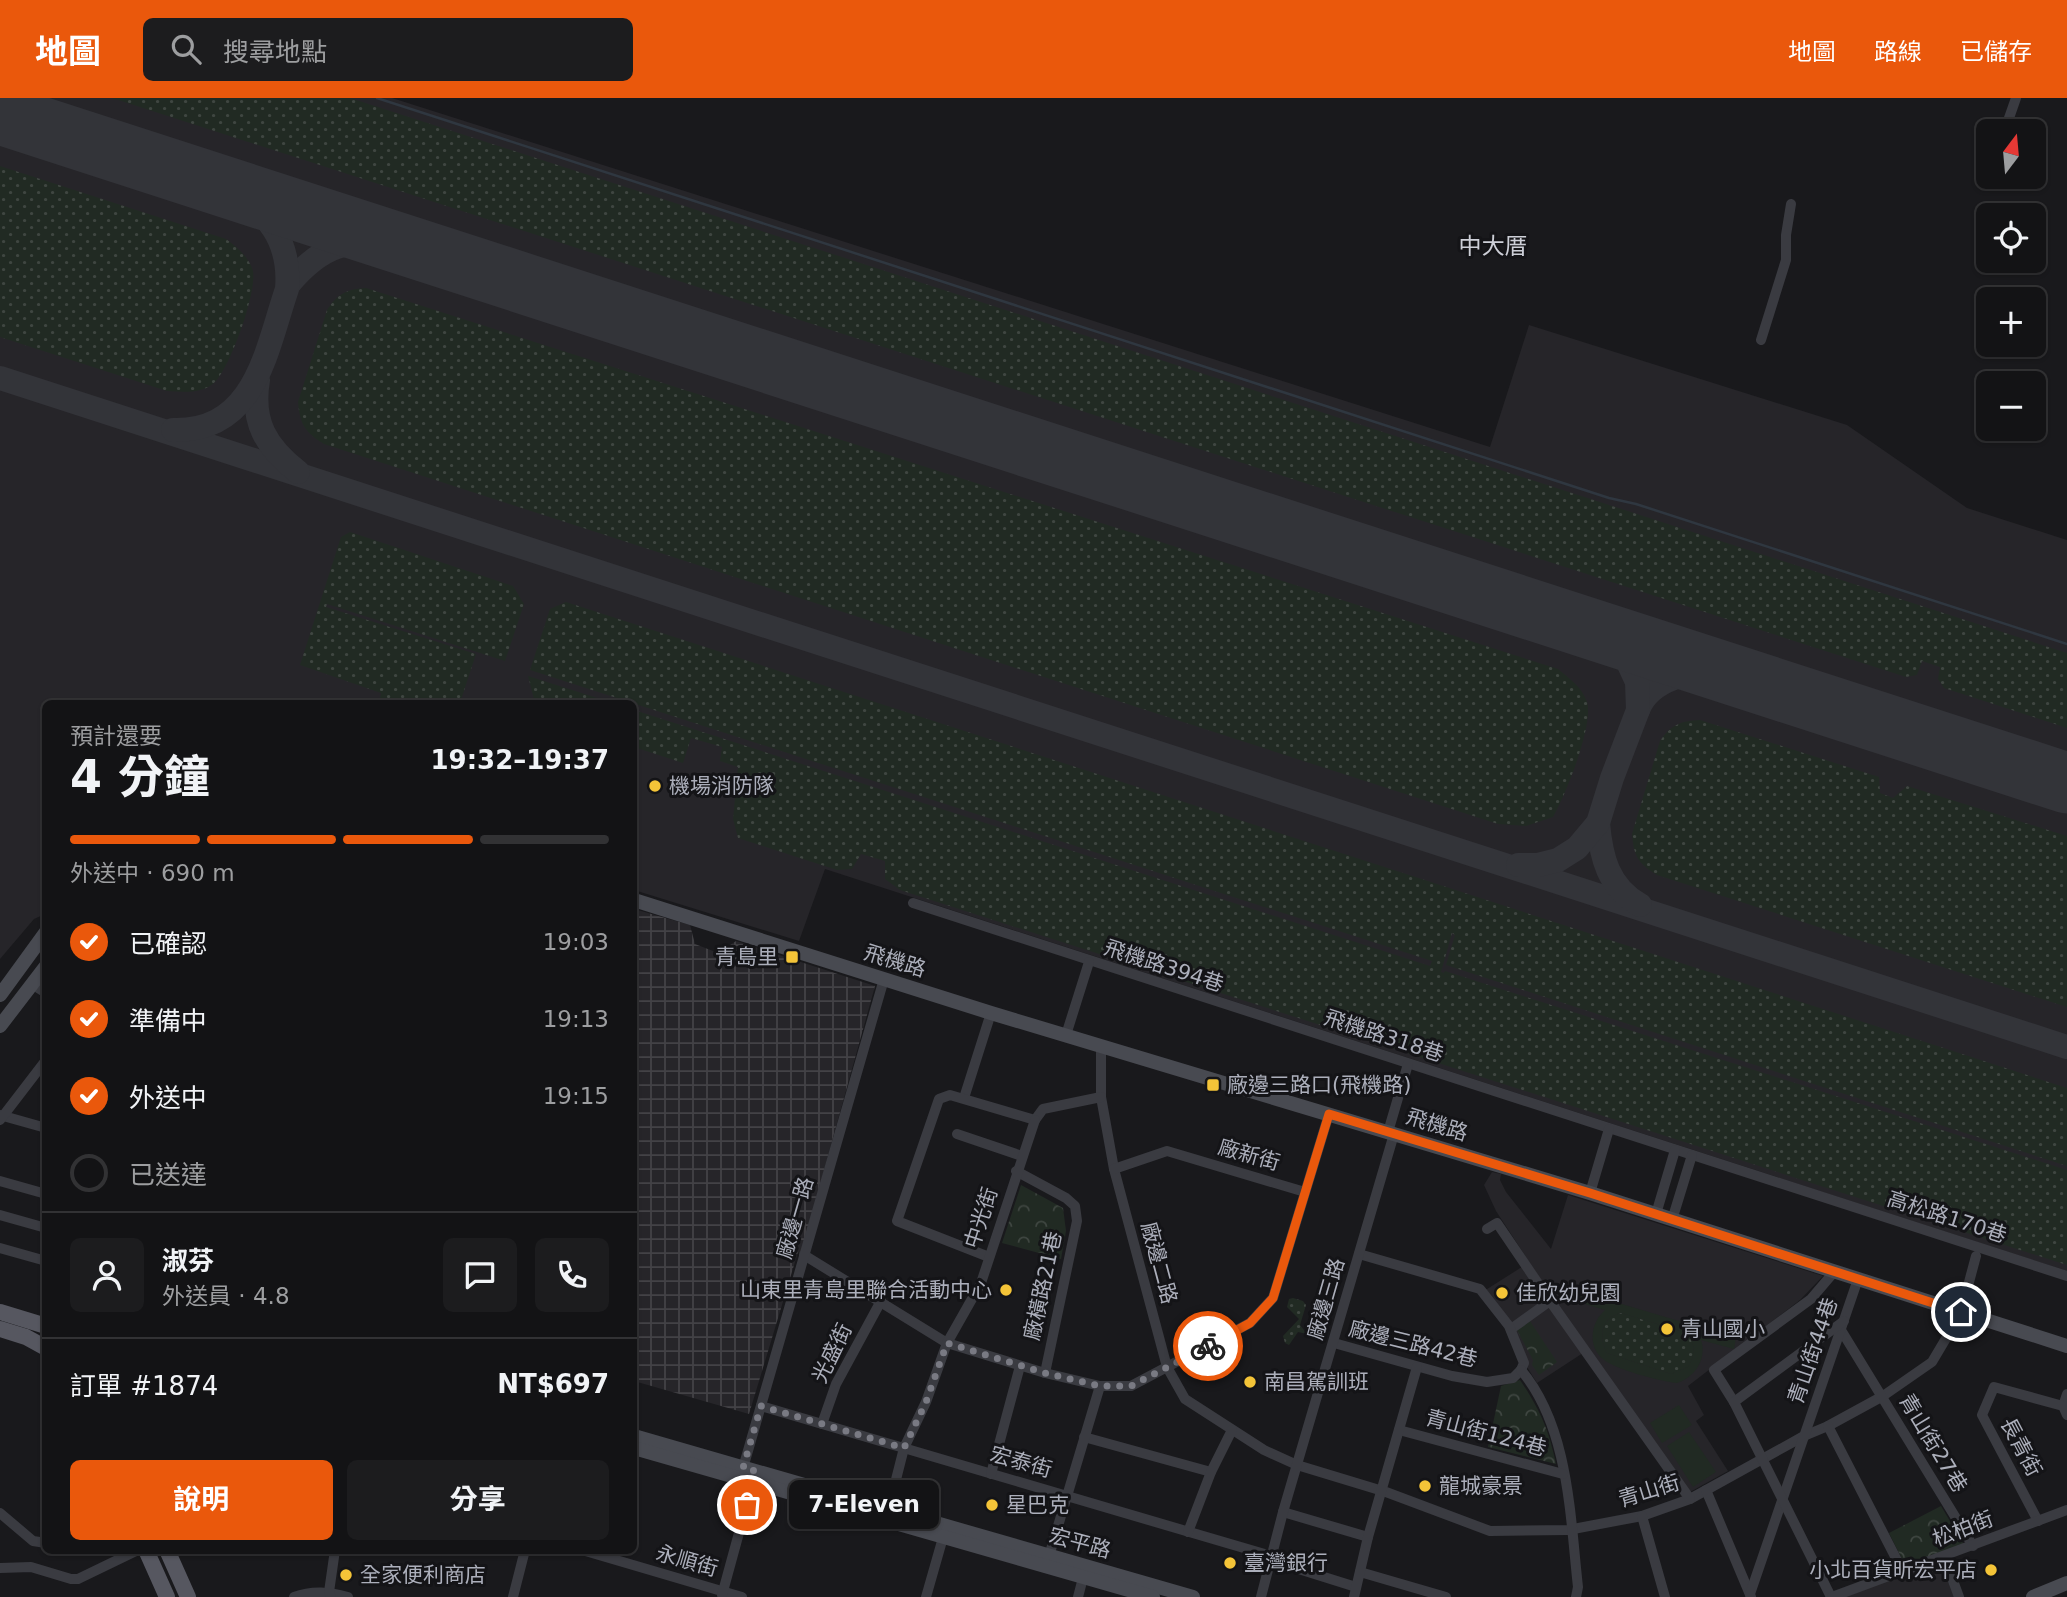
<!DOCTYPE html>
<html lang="zh-TW">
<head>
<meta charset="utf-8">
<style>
  :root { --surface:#131315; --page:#1c1c1e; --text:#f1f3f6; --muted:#9d9ea0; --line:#323234; --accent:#ea580c }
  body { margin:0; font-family:"DejaVu Sans","Noto Sans TC",sans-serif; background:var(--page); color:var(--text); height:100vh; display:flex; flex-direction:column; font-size:26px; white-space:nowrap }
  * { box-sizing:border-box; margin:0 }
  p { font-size:23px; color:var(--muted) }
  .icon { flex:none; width:38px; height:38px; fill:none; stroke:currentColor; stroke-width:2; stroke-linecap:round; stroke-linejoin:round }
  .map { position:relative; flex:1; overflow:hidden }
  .details { position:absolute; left:42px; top:602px; width:595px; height:854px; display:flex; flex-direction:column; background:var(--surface); border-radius:10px; box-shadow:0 2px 5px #0004,0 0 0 2px var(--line) }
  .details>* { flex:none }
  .needle { width:46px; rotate:16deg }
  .buttons { position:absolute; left:1976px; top:21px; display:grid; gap:14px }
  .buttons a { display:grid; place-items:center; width:70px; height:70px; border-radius:10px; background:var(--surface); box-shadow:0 2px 5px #0004,0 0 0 2px var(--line); font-size:35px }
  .pin { position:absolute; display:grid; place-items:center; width:60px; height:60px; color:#fff; margin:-30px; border:4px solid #fff; border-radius:50%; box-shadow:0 2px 7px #0007 }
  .courier { position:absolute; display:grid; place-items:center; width:70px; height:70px; margin:-35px; border:5px solid #ea580c; border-radius:50%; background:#fff; color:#222; box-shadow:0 2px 9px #0007 }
  .bubble { position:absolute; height:49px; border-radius:10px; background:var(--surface); box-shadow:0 2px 5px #0004,0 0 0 2px var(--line); font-size:23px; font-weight:700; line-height:49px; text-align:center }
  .summary em { font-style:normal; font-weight:700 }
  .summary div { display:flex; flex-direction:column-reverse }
  .summary { display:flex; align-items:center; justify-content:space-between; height:119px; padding:0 28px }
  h1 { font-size:46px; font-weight:700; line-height:52px }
  .bar { display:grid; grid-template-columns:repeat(4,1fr); gap:10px 7px; align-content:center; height:84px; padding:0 28px }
  .bar i { height:9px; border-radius:5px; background:var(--line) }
  .bar .active { background:var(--accent) }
  .bar p { grid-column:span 4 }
  .line { display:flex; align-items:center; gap:18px; padding:0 28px; border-top:2px solid var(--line) }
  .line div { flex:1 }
  .round { display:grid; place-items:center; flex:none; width:74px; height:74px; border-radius:10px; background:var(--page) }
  ol { padding:0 28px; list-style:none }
  li { display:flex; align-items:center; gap:21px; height:77px }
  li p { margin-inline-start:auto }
  li .icon { padding:7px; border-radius:50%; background:var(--accent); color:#fff; stroke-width:4 }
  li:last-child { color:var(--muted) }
  li i { width:38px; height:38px; border:4px solid var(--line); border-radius:50% }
  .action { display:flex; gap:14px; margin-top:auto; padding:14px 28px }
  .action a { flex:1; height:80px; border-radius:10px; background:var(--accent); color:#fff; font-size:28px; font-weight:700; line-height:80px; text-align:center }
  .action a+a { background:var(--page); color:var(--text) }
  header { display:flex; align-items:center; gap:42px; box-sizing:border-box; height:98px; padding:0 35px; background:var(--accent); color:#fff }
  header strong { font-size:33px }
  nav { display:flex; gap:38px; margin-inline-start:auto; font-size:24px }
  .search { width:490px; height:63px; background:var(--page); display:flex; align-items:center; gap:18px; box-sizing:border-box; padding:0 24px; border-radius:10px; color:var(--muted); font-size:26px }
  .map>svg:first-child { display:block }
</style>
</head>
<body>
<header>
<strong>地圖</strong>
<div class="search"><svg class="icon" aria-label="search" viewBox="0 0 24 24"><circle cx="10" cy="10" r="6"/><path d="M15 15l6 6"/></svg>搜尋地點</div>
<nav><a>地圖</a><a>路線</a><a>已儲存</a></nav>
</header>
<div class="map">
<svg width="2067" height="1499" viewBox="0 0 2067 1499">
  <defs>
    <pattern id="industrial-grid" width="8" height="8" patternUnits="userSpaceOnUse" patternTransform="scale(1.75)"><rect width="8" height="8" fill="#262529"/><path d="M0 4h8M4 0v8" fill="none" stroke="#434246"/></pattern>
    <pattern id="grass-dots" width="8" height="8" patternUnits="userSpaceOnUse" patternTransform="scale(1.75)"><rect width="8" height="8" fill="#212a23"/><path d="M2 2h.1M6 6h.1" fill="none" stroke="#3f4641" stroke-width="1.8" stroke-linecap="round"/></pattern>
    <pattern id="park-crowns" width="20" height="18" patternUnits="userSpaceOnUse" patternTransform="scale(1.75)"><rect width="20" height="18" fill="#212a23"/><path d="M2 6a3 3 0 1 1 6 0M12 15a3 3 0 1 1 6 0" fill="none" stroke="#3f4641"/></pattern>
  </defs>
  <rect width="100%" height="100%" fill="#19191c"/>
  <g fill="#262529">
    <polygon points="0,0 392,0 1490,349 1529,227 1847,327 1967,410 2067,442 2067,1173 825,771 799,843 634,792 634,606 46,606 45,816 34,821 0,861"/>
    <polygon points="1492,1074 1501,1076 1500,1082 1506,1094 1551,1151 1568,1097 1823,1178 1800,1202 1688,1288 1704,1317 1696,1323 1728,1373 1690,1394 1580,1242 1496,1113 1484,1087"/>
    <polygon points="1525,1167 1583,1255 1537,1285 1527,1269 1528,1263 1484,1193"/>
    <polygon points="1944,1458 1959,1499 1835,1499"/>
  </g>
  <polygon fill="url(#industrial-grid)" points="634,811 690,827 695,846 718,855 736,843 875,888 801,1155 798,1154 749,1316 634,1283"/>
  <g fill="url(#grass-dots)">
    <polygon points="112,0 350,0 2067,555 2067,630 1944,590 1938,581 1940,569 1922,563 1917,577 1906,579"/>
    <path d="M0,68l226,73c11,8 23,18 27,32 4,21 -23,98 -39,112 -13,11 -31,9 -47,8l-167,-54z"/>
    <path d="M366,190l1192,381c12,10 24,18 29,33 7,23 -22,94 -34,115l-27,9 -28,-2 -1174,-380c-19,-12 -24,-19 -26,-42l29,-92c10,-16 20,-21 39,-22z"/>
    <polygon points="350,434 513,488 524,506 505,563 327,506 326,509 476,556 460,605 379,605 381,595 300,567 341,439"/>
    <polygon points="566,504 2067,990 2067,1068 1446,867 1455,837 1452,835 1441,874 1444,875 1445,873 2067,1072 2067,1167 900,792 885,781 885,763 861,756 852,771 837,772 738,740 733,721 738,669 720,663 722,649 691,640 683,665 634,649 634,612 1430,868 1432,863 530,572 550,511"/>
    <polygon points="528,578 613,605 535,605"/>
    <path d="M1700,622l179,57 1,16 13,5 14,-12 160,50v171l-410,-132c-19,-12 -23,-18 -25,-41l28,-93c11,-16 20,-20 40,-21z"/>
    <polygon points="1293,1200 1303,1203 1306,1207 1300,1227 1307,1236 1298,1234 1289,1247 1285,1245 1283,1238 1299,1221 1287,1209 1289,1201"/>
    <path d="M1621,1215l63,19c12,10 12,22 4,35l-17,7 -64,-21c-9,-16 -6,-36 14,-40z"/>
  </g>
  <g fill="url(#park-crowns)">
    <polygon points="1021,1087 1063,1110 1066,1133 1061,1161 1002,1145"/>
    <polygon points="1530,1223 1557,1264 1539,1277 1532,1267 1533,1262 1517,1232"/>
    <path d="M1520,1282c20,30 28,48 36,84l-68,-17 13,-61z"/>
    <polygon points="1941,1408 1964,1447 1906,1469 1889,1435"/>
  </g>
  <g fill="#212a23" fill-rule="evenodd">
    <path d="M1578,1193l158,47 -2,11 -33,-9c6,18 -5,37 -24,43 -14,-1 -64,-14 -74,-24 -16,-13 -12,-37 2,-49l-30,-9zM1621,1215l63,19c12,10 12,22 4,35l-17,7 -64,-21c-9,-16 -6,-36 14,-40z"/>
    <polygon points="1679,1307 1692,1327 1662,1345 1650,1325"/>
    <polygon points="1689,1334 1716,1374 1693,1389 1667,1348"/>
  </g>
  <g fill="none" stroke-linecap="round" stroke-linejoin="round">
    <polyline stroke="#2f3740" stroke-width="2.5" points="377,0 1609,400 1636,406 2067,546"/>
    <g stroke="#333439" stroke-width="24">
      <path d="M288,187c34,-41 60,-47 112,-41"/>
      <polyline points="0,280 2067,949"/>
      <path d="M258,282c-7,42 8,67 40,92"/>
      <path d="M173,332c83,2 93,-80 114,-141 4,-49 -20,-77 -59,-101"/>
      <path d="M1638,612c12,-32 54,-39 84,-40"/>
      <path d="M1598,725c3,34 10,64 42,82"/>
      <polyline points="1518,767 1538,767 1558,762 1577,750 1598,725 1612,680 1638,612 1637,584 1625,558 1609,535"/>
    </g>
    <polyline stroke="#333439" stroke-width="61" points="0,16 2067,685"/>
    <g stroke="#3a3b41" stroke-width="10">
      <polyline points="2009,20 2016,0"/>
      <polyline points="1761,242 1786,162 1786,137 1791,106"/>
      <polyline points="913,805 2067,1178"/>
      <polyline points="32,886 46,895"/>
      <polyline points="1066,937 1089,864"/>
      <polyline points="1101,948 1101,999 1114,1071 1167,1269 1185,1301 1264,1352 1297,1367 1386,1394 1490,1433 1568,1432 1642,1418 1690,1401 1804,1338 1828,1328 1883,1298 1932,1264 1951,1232 1956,1212"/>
      <polyline points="964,1000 991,915"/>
      <polyline points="0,1017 46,1030"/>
      <polyline points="0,1022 46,962"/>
      <polyline points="1388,1034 1408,966"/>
      <polyline points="957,1036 1022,1058"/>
      <polyline points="1114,1071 1167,1053 1305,1094"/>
      <polyline points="1016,1073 1066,1100 1075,1108 1077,1123 1045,1275"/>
      <polyline points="0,1083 46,1096"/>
      <polyline points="1590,1095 1609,1031"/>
      <polyline points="1656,1116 1675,1052"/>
      <polyline points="0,1117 46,1130"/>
      <polyline points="1672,1122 1692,1057"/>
      <polyline points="1487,1131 1497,1125 1550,1203 1511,1231"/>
      <polyline points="0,1150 46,1163"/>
      <polyline points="1359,1156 1480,1191 1509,1228 1524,1265 1521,1272"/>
      <polyline points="804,1157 947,1245 1045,1275 1100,1288 1131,1288 1250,1225 1273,1200 1329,1016"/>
      <polyline points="989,1159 897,1123 939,1001 950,997 1035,1022 1043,1011 1101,999"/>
      <polyline points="1550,1203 1690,1401"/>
      <polyline points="1961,1214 1976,1158"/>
      <polyline points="1841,1232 1973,1448"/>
      <polyline points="1334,1245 1452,1278 1487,1284 1513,1280 1521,1272"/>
      <path d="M1521,1272c48,57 49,146 57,217l-2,10"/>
      <polyline points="1734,1304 1714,1272 1811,1201 1834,1174"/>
      <polyline points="761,1308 1271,1458"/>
      <polyline points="2063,1308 2067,1296"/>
      <polyline points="822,1326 836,1286 881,1203"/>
      <polyline points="1828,1328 1903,1474"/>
      <polyline points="1399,1332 1563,1376"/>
      <polyline points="1084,1339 1211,1374"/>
      <polyline points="743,1370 884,881"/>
      <polyline points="991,1376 1020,1268"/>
      <polyline points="1706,1392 1751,1499"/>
      <polyline points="1283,1414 1368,1439"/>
      <polyline points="0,1415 33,1443 46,1445"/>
      <polyline points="887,1417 904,1350 926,1304 947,1245 981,1185 1035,1022"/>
      <polyline points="1642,1418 1665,1499"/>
      <polyline points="2038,1423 1982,1317 1994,1289 2063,1308 2067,1317"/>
      <polyline points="1188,1434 1211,1374 1232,1332"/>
      <polyline points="582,1452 742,1499"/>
      <polyline points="1049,1458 1100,1288"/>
      <polyline points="1944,1458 1959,1499"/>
      <polyline points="1270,1462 1356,1489"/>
      <polyline points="0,1470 31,1469 71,1481 78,1481 138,1452"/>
      <polyline points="1360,1474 1446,1499"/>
      <polyline points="1750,1496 1858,1181"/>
      <polyline points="722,1497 754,1380"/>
      <path d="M294,1499c19,-7 35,-5 54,0"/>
      <polyline points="331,1499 329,1494 335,1452"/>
      <polyline points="513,1499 525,1452"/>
      <polyline points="926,1499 944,1436"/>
      <polyline points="1078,1499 1084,1476"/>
      <polyline points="1261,1499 1283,1414 1394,1036"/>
      <polyline points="1354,1499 1368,1439 1417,1269"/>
      <polyline points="1831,1499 1734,1304 1844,1223"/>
      <polyline points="1832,1499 2067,1412"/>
    </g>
    <g stroke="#484a51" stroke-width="14">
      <polyline points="634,802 991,915 1590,1095 2067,1248"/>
      <polyline points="0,897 46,834"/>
      <polyline points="0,928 46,868"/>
      <polyline points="634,1338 1193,1499"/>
      <polyline points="634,1350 1153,1499"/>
      <polyline points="2033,1499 2067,1485"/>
    </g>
    <g stroke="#565760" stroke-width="16">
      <polyline points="0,1214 46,1228"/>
      <polyline points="0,1231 26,1239 46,1250"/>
      <polyline points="146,1452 167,1499"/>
      <polyline points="167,1452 188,1499"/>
    </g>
  </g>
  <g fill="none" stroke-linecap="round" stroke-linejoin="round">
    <polyline stroke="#797a83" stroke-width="7" stroke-dasharray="0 12.6" points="747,1407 756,1373 743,1370 761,1308 904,1350 926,1304 947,1245 1045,1275 1100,1288 1131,1288 1208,1248"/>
    <polyline stroke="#ea580c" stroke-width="9" points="1208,1248 1250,1225 1273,1200 1329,1016 1590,1095 1961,1214"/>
  </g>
  <g fill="#f4c438" stroke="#141417" stroke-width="2.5">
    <circle cx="655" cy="688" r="7"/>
    <rect x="785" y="852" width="14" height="14" rx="3.5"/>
    <rect x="1206" y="980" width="14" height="14" rx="3.5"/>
    <circle cx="1006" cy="1192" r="7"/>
    <circle cx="1502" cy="1195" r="7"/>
    <circle cx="1667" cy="1231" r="7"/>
    <circle cx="1250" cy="1284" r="7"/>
    <circle cx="1425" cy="1388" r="7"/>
    <circle cx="992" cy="1407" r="7"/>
    <circle cx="1230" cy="1465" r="7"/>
    <circle cx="1991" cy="1472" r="7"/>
    <circle cx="346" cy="1477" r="7"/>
  </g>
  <g text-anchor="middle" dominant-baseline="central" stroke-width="6" stroke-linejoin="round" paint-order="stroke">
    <g font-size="21" fill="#acafbb" stroke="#141417" text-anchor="start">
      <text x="669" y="688">機場消防隊</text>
      <text x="778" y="859" text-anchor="end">青島里</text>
      <text x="1227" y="987">廠邊三路口(飛機路)</text>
      <text x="992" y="1192" text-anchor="end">山東里青島里聯合活動中心</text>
      <text x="1516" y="1195">佳欣幼兒園</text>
      <text x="1681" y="1231">青山國小</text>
      <text x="1264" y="1284">南昌駕訓班</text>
      <text x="1439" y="1388">龍城豪景</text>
      <text x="1006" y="1407">星巴克</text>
      <text x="1244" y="1465">臺灣銀行</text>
      <text x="1977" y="1472" text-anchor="end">小北百貨昕宏平店</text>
      <text x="360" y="1477">全家便利商店</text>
    </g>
    <g font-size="21" fill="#acafbb" stroke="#141417">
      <text transform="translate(895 863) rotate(17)">飛機路</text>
      <text transform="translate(1164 868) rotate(18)">飛機路394巷</text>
      <text transform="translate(1384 938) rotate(18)">飛機路318巷</text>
      <text transform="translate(1437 1027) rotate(17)">飛機路</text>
      <text transform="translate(1249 1057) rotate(16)">廠新街</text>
      <text transform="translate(1947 1119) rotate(18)">高松路170巷</text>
      <text transform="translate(795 1120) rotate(-74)">廠邊一路</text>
      <text transform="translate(981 1120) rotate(-72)">中光街</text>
      <text transform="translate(1159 1165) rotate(75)">廠邊二路</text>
      <text transform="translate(1043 1188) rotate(-78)">廠橫路21巷</text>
      <text transform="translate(1326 1201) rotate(-74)">廠邊三路</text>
      <text transform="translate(1413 1246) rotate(14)">廠邊三路42巷</text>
      <text transform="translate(1813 1253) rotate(-71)">青山街44巷</text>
      <text transform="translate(832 1255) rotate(-64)">光盛街</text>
      <text transform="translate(1486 1335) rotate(15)">青山街124巷</text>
      <text transform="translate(1933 1345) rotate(59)">青山街27巷</text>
      <text transform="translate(2021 1349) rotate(62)">長青街</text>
      <text transform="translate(1021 1364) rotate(16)">宏泰街</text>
      <text transform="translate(1649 1393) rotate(-17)">青山街</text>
      <text transform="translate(1963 1431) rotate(-21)">松柏街</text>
      <text transform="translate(1080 1445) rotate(15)">宏平路</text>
      <text transform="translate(687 1463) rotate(16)">永順街</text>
    </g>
    <g font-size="23" fill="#cdcfd7" stroke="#141417">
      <text x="1493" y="148">中大厝</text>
    </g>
  </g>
</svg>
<div class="buttons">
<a><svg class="needle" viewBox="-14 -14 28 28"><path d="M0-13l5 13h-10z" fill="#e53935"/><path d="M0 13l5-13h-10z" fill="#9d9ea0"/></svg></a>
<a><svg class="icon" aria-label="locate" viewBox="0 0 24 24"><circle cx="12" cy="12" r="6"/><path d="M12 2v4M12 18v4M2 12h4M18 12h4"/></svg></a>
<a>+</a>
<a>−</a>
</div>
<div class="pin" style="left:747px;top:1407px;background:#ea580c"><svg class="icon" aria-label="bag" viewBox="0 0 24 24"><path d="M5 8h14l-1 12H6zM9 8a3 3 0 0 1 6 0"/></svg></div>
<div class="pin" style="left:1961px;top:1214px;background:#1f2937"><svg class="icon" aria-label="home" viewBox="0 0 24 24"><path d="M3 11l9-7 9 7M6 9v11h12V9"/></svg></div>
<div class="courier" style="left:1208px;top:1248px"><svg class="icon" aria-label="bike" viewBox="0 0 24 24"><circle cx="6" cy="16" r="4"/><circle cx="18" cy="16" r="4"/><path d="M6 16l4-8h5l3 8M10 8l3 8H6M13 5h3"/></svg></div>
<div class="bubble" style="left:789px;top:1382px;width:150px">7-Eleven</div>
<section class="details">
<div class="summary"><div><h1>4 分鐘</h1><p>預計還要</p></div><em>19:32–19:37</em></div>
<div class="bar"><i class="active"></i><i class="active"></i><i class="active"></i><i></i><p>外送中 · 690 m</p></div>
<ol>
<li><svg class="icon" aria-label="check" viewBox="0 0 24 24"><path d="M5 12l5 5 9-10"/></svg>已確認<p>19:03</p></li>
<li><svg class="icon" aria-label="check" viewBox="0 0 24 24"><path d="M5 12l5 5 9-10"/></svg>準備中<p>19:13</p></li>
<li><svg class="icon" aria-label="check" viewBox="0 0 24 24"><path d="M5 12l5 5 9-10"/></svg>外送中<p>19:15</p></li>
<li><i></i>已送達</li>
</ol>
<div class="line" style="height:126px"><a class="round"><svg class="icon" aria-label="person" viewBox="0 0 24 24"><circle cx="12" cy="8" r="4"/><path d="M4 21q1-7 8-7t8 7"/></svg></a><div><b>淑芬</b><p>外送員 · 4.8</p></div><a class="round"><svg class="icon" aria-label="chat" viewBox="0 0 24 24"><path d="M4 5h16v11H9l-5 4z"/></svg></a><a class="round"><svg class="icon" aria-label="phone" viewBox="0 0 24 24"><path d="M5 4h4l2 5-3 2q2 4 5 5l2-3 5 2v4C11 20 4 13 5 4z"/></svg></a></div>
<div class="line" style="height:91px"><div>訂單 #1874</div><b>NT$697</b></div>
<div class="action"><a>說明</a><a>分享</a></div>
</section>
</div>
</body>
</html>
